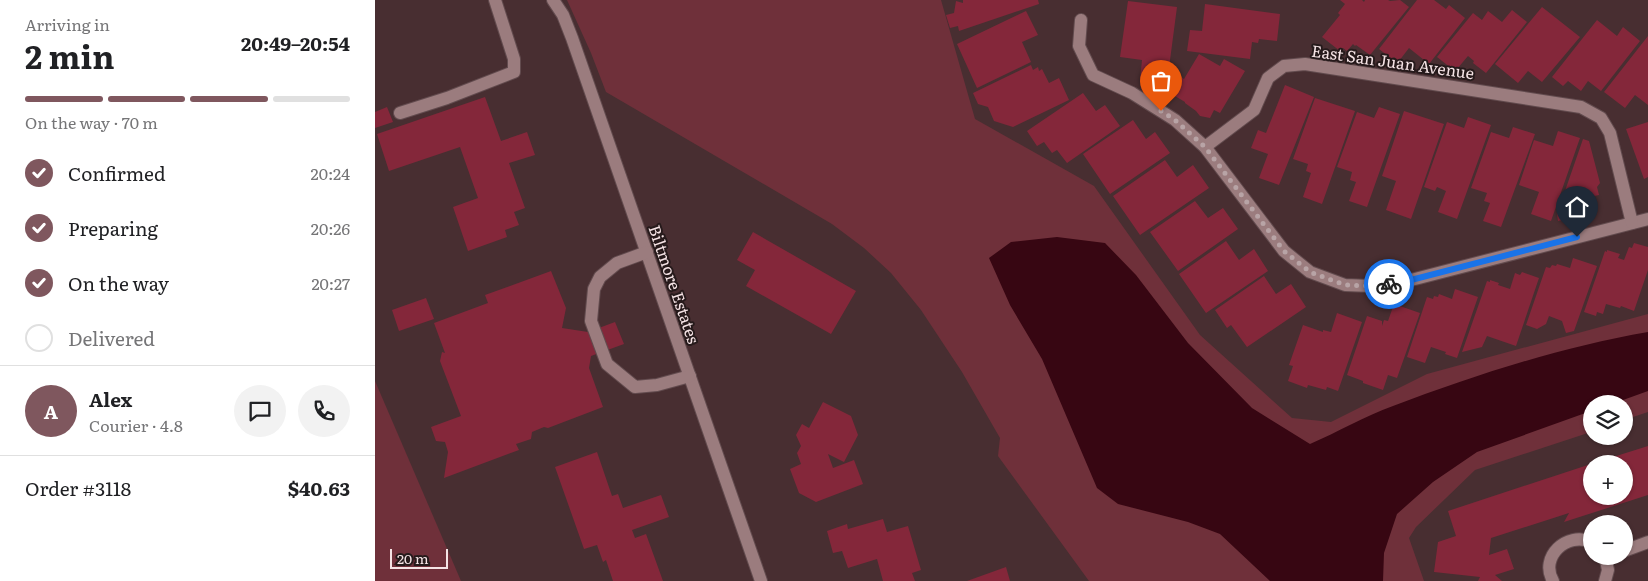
<!DOCTYPE html>
<html lang="en">
<head>
<meta charset="utf-8">
<style>
  :root { --surface:#fff; --page:#f2f2f2; --text:#202124; --muted:#757577; --line:#e0e0e0; --accent:#7f575e }
  body { margin:0; font-family:Literata,serif; background:var(--page); color:var(--text); height:100vh; display:flex; flex-direction:column; font-size:19px; white-space:nowrap }
  * { box-sizing:border-box; margin:0 }
  p { font-size:16px; color:var(--muted) }
  .icon { flex:none; width:28px; height:28px; fill:none; stroke:currentColor; stroke-width:2; stroke-linecap:round; stroke-linejoin:round }
  .map { position:relative; flex:1; overflow:hidden }
  .details { display:flex; flex-direction:column; background:var(--surface); width:375px }
  .details>* { flex:none }
  .fabs { position:absolute; left:1208px; top:395px; display:grid; gap:10px }
  .fabs a { display:grid; place-items:center; width:50px; height:50px; border-radius:50%; background:var(--surface); box-shadow:0 1px 4px #0004; font-size:25px }
  .scale { position:absolute; left:15px; bottom:12px; width:58px; box-sizing:border-box; padding-left:5px; border:2px solid #f5e3e5; border-top:0; font-size:14px; line-height:18px; white-space:nowrap; color:#f5e3e5; -webkit-text-stroke:4px #261a1b; paint-order:stroke }
  .pin { position:absolute; display:grid; place-items:center; width:42px; height:42px; color:#fff; margin:-51px -21px; border-radius:50% 50% 50% 0; rotate:-45deg; box-shadow:0 0 5px #0007 }
  .pin .icon { rotate:45deg }
  .courier { position:absolute; display:grid; place-items:center; width:50px; height:50px; margin:-25px; border:4px solid #1a73e8; border-radius:50%; background:#fff; color:#222; box-shadow:0 1px 6px #0007 }
  .summary em { font-style:normal; font-weight:700 }
  .summary div { display:flex; flex-direction:column-reverse }
  .summary { display:flex; align-items:center; justify-content:space-between; height:85px; padding:0 25px }
  h1 { font-size:32px; font-weight:700; line-height:38px }
  .bar { display:grid; grid-template-columns:repeat(4,1fr); gap:8px 5px; align-content:center; height:60px; padding:0 25px }
  .bar i { height:6px; border-radius:4px; background:var(--line) }
  .bar .selected { background:var(--accent) }
  .bar p { grid-column:span 4 }
  .line { display:flex; align-items:center; gap:12px; padding:0 25px; border-top:1px solid var(--line) }
  .line div { flex:1 }
  .round { display:grid; place-items:center; flex:none; width:52px; height:52px; border-radius:26px; background:var(--page) }
  ol { padding:0 25px; list-style:none }
  li { display:flex; align-items:center; gap:15px; height:55px }
  li p { margin-inline-start:auto }
  li .icon { padding:5px; border-radius:50%; background:var(--accent); color:#fff; stroke-width:4 }
  li:last-child { color:var(--muted) }
  li i { width:28px; height:28px; border:2px solid var(--line); border-radius:50% }
  main { display:flex; flex:1; min-height:0 }
  .map>svg:first-child { display:block }
</style>
</head>
<body>
<main>
<section class="details">
<div class="summary"><div><h1>2 min</h1><p>Arriving in</p></div><em>20:49–20:54</em></div>
<div class="bar"><i class="selected"></i><i class="selected"></i><i class="selected"></i><i></i><p>On the way · 70 m</p></div>
<ol>
<li><svg class="icon" aria-label="check" viewBox="0 0 24 24"><path d="M5 12l5 5 9-10"/></svg>Confirmed<p>20:24</p></li>
<li><svg class="icon" aria-label="check" viewBox="0 0 24 24"><path d="M5 12l5 5 9-10"/></svg>Preparing<p>20:26</p></li>
<li><svg class="icon" aria-label="check" viewBox="0 0 24 24"><path d="M5 12l5 5 9-10"/></svg>On the way<p>20:27</p></li>
<li><i></i>Delivered</li>
</ol>
<div class="line" style="height:90px"><b class="round" style="background:var(--accent);color:#fff">A</b><div><b>Alex</b><p>Courier · 4.8</p></div><a class="round"><svg class="icon" aria-label="chat" viewBox="0 0 24 24"><path d="M4 5h16v11H9l-5 4z"/></svg></a><a class="round"><svg class="icon" aria-label="phone" viewBox="0 0 24 24"><path d="M5 4h4l2 5-3 2q2 4 5 5l2-3 5 2v4C11 20 4 13 5 4z"/></svg></a></div>
<div class="line" style="height:65px"><div>Order #3118</div><b>$40.63</b></div>
</section>
<div class="map">
<svg width="1273" height="581" viewBox="0 0 1273 581">
  <rect width="100%" height="100%" fill="#482e31"/>
  <g fill="#6f303a">
    <polygon points="192,0 566,0 600,119 719,186 825,335 917,418 956,422 1052,374 1273,314 1273,412 1249,420 1249,404 1216,404 1216,432 1100,470 1041,527 1034,538 1049,581 714,581 623,456 625,438 587,372 546,310 516,273 489,248 457,224 231,92 216,53"/>
    <polygon points="0,381 86,581 0,581"/>
  </g>
  <path fill="#370612" d="M682,237l48,6 31,32 52,68 64,65 58,36c28,-12 55,-28 83,-38 82,-31 168,-59 255,-74v59l-36,13h-21v7l-114,41 -44,30 -36,32 -13,39 -1,28h-113l-50,-47 -32,-12 -70,-18 -21,-16 -55,-129 -32,-54 -21,-47 22,-16z"/>
  <g fill="#84273a">
    <polygon points="588,0 663,0 664,4 584,31 583,26 575,28 571,15 579,13 581,1 588,3"/>
    <polygon points="965,0 987,0 989,2 990,0 1013,0 1015,1 1025,0 1034,7 995,55 981,45 980,46 978,44 972,51 968,48 965,51 947,37 965,15 963,13 970,4"/>
    <polygon points="1042,0 1059,0 1071,9 1074,5 1090,18 1054,64 1034,48 1024,61 1019,57 1017,59 1004,49"/>
    <polygon points="753,1 802,7 792,83 765,80 767,60 745,57"/>
    <polygon points="830,4 905,14 902,41 884,39 883,43 877,42 875,59 812,51 815,30 827,31"/>
    <polygon points="1167,7 1205,37 1167,82 1153,71 1143,83 1120,64"/>
    <polygon points="1137,10 1152,22 1111,73 1098,63 1099,61 1093,56 1082,69 1077,66 1076,68 1062,57 1098,13 1107,20 1113,11 1127,22"/>
    <polygon points="651,11 663,35 647,42 656,62 602,88 582,44"/>
    <polygon points="1222,20 1242,36 1248,27 1265,41 1226,91 1213,81 1206,91 1193,81 1188,86 1177,77"/>
    <polygon points="1273,36 1273,105 1260,95 1250,108 1229,92"/>
    <polygon points="824,54 845,66 849,59 870,71 845,113 839,110 835,118 825,116 821,111 810,103 810,102 795,93 805,76 809,79"/>
    <polygon points="656,65 658,70 663,67 664,71 667,69 674,83 684,78 694,100 638,127 619,121 613,107 603,104 598,93"/>
    <polygon points="910,85 939,97 904,185 884,178 893,154 876,148 883,130 891,133"/>
    <polygon points="708,93 721,111 730,105 745,126 692,163 682,150 677,153 669,142 662,146 652,131"/>
    <polygon points="110,97 126,141 152,132 160,155 134,163 150,208 139,212 144,225 130,230 132,237 93,251 78,207 103,198 85,147 14,171 2,134"/>
    <polygon points="940,98 980,111 947,204 928,197 936,173 931,171 933,164 918,159"/>
    <polygon points="12,107 18,122 0,128 0,112"/>
    <polygon points="1004,107 1025,114 992,207 974,201 981,182 975,180 977,172 962,167 982,112 999,118"/>
    <polygon points="1029,111 1069,124 1036,219 1011,210 1021,181 1007,176"/>
    <polygon points="1093,117 1116,125 1082,219 1063,212 1071,191 1062,187 1060,191 1049,187 1072,122 1089,128"/>
    <polygon points="758,120 771,139 780,132 795,153 735,194 708,154"/>
    <polygon points="1273,122 1273,177 1269,179 1251,129"/>
    <polygon points="1138,127 1160,134 1126,227 1108,221 1115,203 1109,201 1112,193 1096,188 1116,132 1134,138"/>
    <polygon points="1183,131 1205,138 1176,221 1156,214 1164,192 1144,185 1159,140 1178,146"/>
    <polygon points="1208,139 1214,141 1225,183 1222,187 1224,195 1210,198 1214,214 1183,221 1182,214"/>
    <polygon points="790,160 802,177 818,165 834,188 765,235 738,196"/>
    <polygon points="820,201 833,218 848,208 863,229 803,271 775,232"/>
    <polygon points="378,232 481,291 456,334 371,286 380,270 362,260"/>
    <polygon points="851,241 864,260 879,249 893,271 831,313 804,274"/>
    <polygon points="1259,243 1273,247 1273,270 1259,311 1246,306 1245,308 1231,304 1228,314 1222,312 1221,316 1209,312 1230,251 1232,252 1232,250 1245,254 1243,258 1249,260 1254,247 1257,248"/>
    <polygon points="1198,258 1222,266 1199,331 1191,333 1187,321 1174,316 1171,324 1162,329 1151,325 1171,267 1175,268 1177,265 1181,266 1182,264 1195,268"/>
    <polygon points="176,271 191,308 187,328 213,332 240,322 249,344 216,356 214,368 228,407 173,428 169,427 157,432 156,439 141,444 144,450 69,478 73,452 70,442 61,441 56,427 86,416 65,361 67,352 70,353 59,323 113,303 110,295"/>
    <polygon points="1147,272 1164,278 1141,346 1112,336 1107,347 1087,352 1112,281 1115,282 1115,280 1124,283 1123,285 1135,289 1140,273 1145,275"/>
    <polygon points="889,276 901,294 916,284 931,307 872,347 856,325 852,328 840,310"/>
    <polygon points="1080,289 1103,297 1082,358 1070,354 1071,352 1056,347 1050,363 1032,357 1052,297 1058,299 1059,296 1063,297 1064,294 1077,299"/>
    <polygon points="51,298 59,319 24,331 17,310"/>
    <polygon points="1019,304 1045,313 1022,378 1013,375 1008,390 988,383 988,381 972,375 992,316 1007,321 1007,326 1009,320 1013,321"/>
    <polygon points="962,313 987,322 963,391 952,387 951,390 933,385 932,388 913,381 918,366 914,365 928,325 948,332 948,330 956,332"/>
    <polygon points="448,402 476,416 483,435 469,462 453,454 458,468 479,460 488,484 441,502 424,493 415,469 426,464 422,453 426,446 421,435 427,424 434,428"/>
    <polygon points="1273,446 1273,495 1189,522 1194,513 1116,538 1114,555 1132,549 1139,569 1120,575 1127,581 1103,581 1105,577 1059,572 1063,542 1081,536 1073,511 1216,464 1216,496 1249,496 1249,464 1219,463"/>
    <polygon points="222,452 237,496 243,494 248,508 286,495 294,517 257,530 260,538 271,534 288,581 238,581 231,560 228,562 222,545 209,549 180,467"/>
    <polygon points="508,519 512,532 533,526 546,570 537,573 540,581 508,581 502,559 473,568 467,551 458,553 452,531 472,524 473,529"/>
    <polygon points="631,567 635,581 592,581"/>
  </g>
  <g fill="none" stroke-linecap="round" stroke-linejoin="round">
    <g stroke="#624b4e" stroke-width="14">
      <g id="minor">
        <polyline points="178,0 188,15 197,38 386,581"/>
        <polyline points="706,20 704,46 718,75 757,93 800,120 830,147 909,251 935,272 970,285 996,286 1036,280 1273,219"/>
        <polyline points="25,113 72,98 139,72 139,59 120,0"/>
        <polyline points="830,147 879,110 893,78 909,66 930,64 1206,107 1226,118 1235,133 1257,223"/>
        <polyline points="272,252 242,263 225,277 219,289 216,321 232,364 260,387 282,385 315,376"/>
        <polyline points="1249,551 1273,542"/>
        <path d="M1178,581c-14,-24 14,-50 38,-39"/>
        <polyline points="1230,581 1233,570 1230,556"/>
      </g>
    </g>
    <use href="#minor" stroke="#9b7c7e" stroke-width="12"/>
  </g>
  <g fill="none" stroke-linecap="round" stroke-linejoin="round">
    <polyline stroke="#b8a4a6" stroke-width="5" stroke-dasharray="0 9" points="786,111 800,120 830,147 909,251 935,272 970,285 996,286 1014,284"/>
    <polyline stroke="#1a73e8" stroke-width="6" points="1014,284 1036,280 1202,237"/>
  </g>
  <g text-anchor="middle" dominant-baseline="central" stroke-width="4" stroke-linejoin="round" paint-order="stroke">
    <g font-size="16" fill="#f5e3e5" stroke="#261a1b">
      <text transform="translate(1018 61) rotate(8)">East San Juan Avenue</text>
      <text transform="translate(300 284) rotate(71)">Biltmore Estates</text>
    </g>
  </g>
</svg>
<div class="fabs">
<a><svg class="icon" aria-label="layers" viewBox="0 0 24 24"><path d="M12 4l9 5-9 5-9-5zM3 14l9 5 9-5"/></svg></a>
<a>+</a>
<a>−</a>
</div>
<div class="scale">20 m</div>
<div class="pin" style="left:786px;top:111px;background:#ea580c"><svg class="icon" aria-label="bag" viewBox="0 0 24 24"><path d="M5 8h14l-1 12H6zM9 8a3 3 0 0 1 6 0"/></svg></div>
<div class="pin" style="left:1202px;top:237px;background:#1f2937"><svg class="icon" aria-label="home" viewBox="0 0 24 24"><path d="M3 11l9-7 9 7M6 9v11h12V9"/></svg></div>
<div class="courier" style="left:1014px;top:284px"><svg class="icon" aria-label="bike" viewBox="0 0 24 24"><circle cx="6" cy="16" r="4"/><circle cx="18" cy="16" r="4"/><path d="M6 16l4-8h5l3 8M10 8l3 8H6M13 5h3"/></svg></div>
</div>
</main>
</body>
</html>
